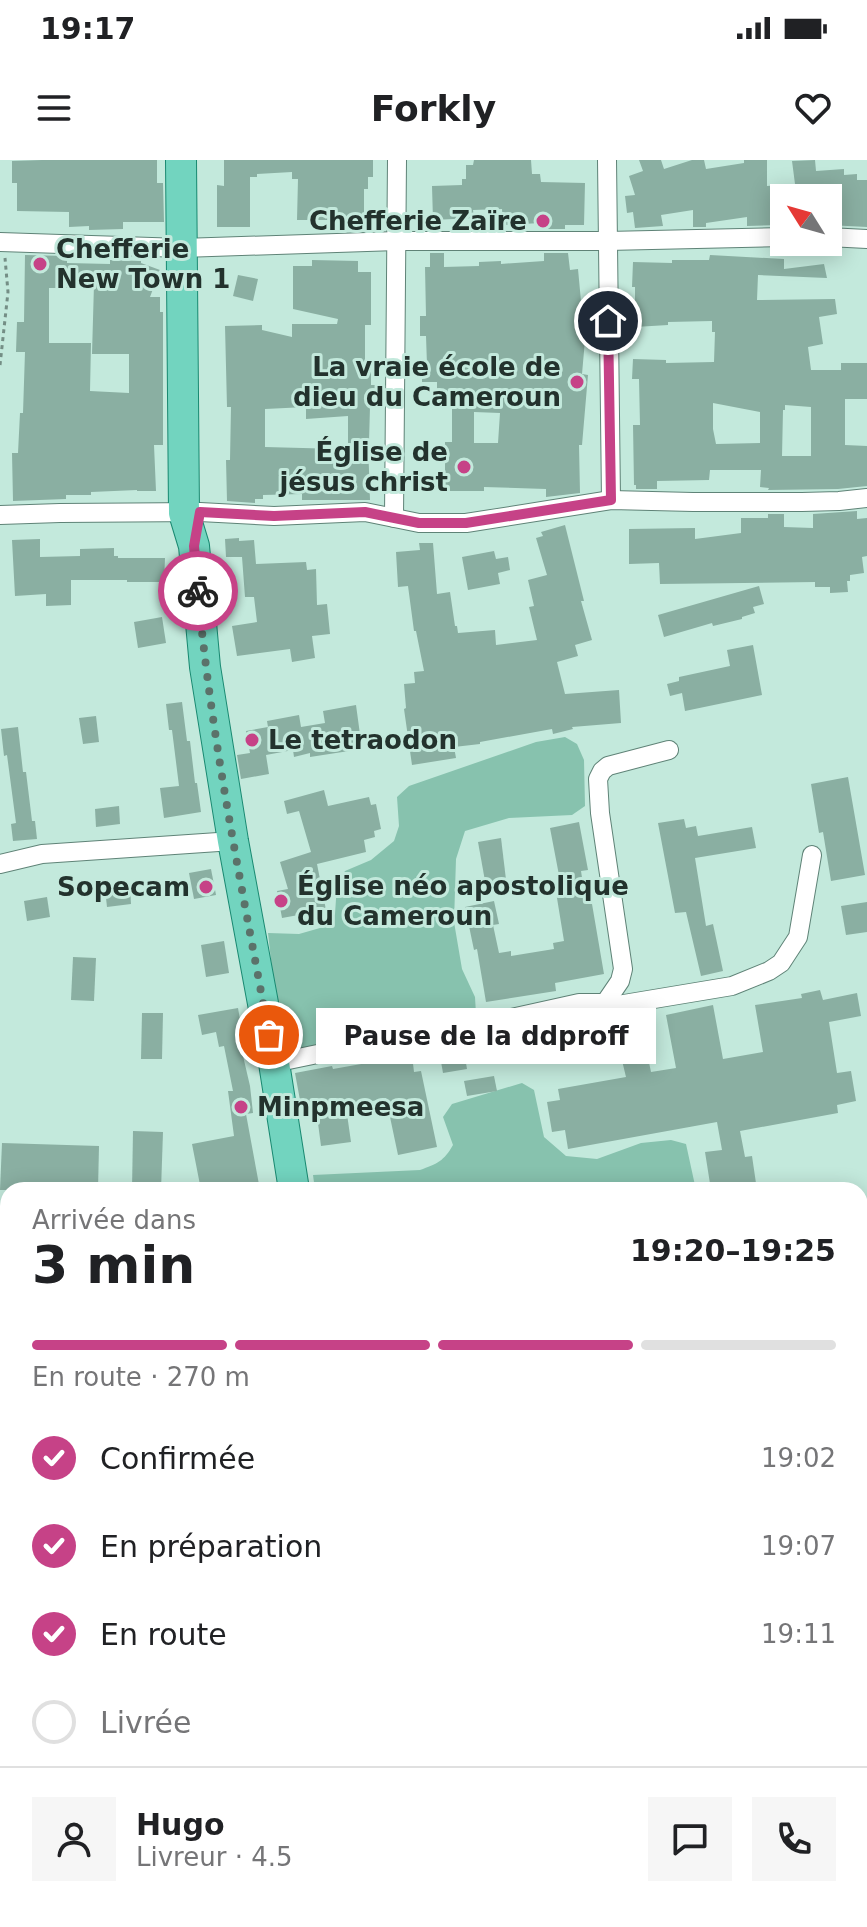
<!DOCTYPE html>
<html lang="fr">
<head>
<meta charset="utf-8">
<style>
  :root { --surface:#fff; --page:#f6f6f6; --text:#202124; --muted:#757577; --line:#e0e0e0; --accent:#c64287 }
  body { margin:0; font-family:"DejaVu Sans",sans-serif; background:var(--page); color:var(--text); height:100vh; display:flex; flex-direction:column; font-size:30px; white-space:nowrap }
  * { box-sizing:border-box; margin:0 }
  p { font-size:26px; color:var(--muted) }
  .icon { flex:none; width:44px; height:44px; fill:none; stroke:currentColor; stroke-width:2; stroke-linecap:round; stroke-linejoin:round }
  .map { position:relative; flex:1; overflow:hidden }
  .sheet { position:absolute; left:0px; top:1022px; width:868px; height:746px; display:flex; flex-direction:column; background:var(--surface); border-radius:24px 24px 0 0; box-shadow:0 4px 20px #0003 }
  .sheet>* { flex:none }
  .needle { width:52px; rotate:307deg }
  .fabs { position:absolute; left:770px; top:24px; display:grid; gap:16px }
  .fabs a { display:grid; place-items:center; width:72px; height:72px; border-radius:0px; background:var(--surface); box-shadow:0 4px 20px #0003; font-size:40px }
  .pin { position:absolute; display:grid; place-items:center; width:68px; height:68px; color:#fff; margin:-34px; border:4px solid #fff; border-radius:50%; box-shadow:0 2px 8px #0007 }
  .courier { position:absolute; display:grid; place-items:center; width:80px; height:80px; margin:-40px; border:6px solid #c64287; border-radius:50%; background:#fff; color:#222; box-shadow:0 2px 10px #0007 }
  .bubble { position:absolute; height:56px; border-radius:0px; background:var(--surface); box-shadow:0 4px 20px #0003; font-size:26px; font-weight:700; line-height:56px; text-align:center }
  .head em { font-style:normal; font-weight:700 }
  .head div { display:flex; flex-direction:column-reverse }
  .head { display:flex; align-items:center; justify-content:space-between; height:136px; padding:0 32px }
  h1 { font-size:52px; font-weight:700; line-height:60px }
  .bar { display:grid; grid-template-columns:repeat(4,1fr); gap:12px 8px; align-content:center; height:96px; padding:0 32px }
  .bar i { height:10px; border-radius:6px; background:var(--line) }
  .bar .active { background:var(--accent) }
  .bar p { grid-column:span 4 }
  .line { display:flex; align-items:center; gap:20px; padding:0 32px; border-top:2px solid var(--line) }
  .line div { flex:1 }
  .round { display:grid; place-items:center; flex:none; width:84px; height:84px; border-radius:0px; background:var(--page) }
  ol { padding:0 32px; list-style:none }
  li { display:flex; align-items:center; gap:24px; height:88px }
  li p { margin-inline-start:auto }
  li .icon { padding:8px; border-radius:50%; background:var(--accent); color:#fff; stroke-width:4 }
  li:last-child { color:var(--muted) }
  li i { width:44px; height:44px; border:4px solid var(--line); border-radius:50% }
  .status { display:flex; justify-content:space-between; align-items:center; height:56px; padding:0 40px; background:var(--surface); direction:ltr }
  .status svg { height:22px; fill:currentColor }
  header { display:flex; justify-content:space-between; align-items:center; height:104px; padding:0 32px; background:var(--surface); font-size:36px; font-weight:700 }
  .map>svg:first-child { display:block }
</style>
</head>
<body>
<div class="status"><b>19:17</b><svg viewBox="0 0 49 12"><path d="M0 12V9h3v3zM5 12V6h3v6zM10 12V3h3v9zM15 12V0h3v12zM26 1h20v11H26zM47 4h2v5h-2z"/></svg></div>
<header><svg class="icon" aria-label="menu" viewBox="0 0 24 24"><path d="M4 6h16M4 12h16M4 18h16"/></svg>Forkly<svg class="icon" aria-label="heart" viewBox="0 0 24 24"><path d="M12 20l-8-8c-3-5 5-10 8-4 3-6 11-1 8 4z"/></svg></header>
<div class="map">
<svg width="867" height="1767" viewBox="0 0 867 1767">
  <rect width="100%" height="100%" fill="#c3e9dc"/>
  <g fill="#87c2ae">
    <polygon points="565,577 577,584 584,600 585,646 572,655 509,658 465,671 456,699 454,762 462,809 475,837 476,854 332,886 285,894 276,845 268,773 299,774 327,766 335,754 337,724 345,711 371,700 394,681 399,666 397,637 409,626 536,582"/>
    <path d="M522,923l12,7 10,47 22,19 31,3 44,-16 30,-3 15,4 10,46h-381l-2,-15 107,-5c17,-6 24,-9 33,-25l-10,-28 9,-13z"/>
    <polygon points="7,1392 8,1393 8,1479 0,1479 0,1405"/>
  </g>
  <g fill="#8aafa2" fill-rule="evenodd">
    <polygon points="42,0 157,0 157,23 163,23 164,62 123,62 123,69 89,70 89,66 69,67 69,52 17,51 17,23 12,23 12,1"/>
    <polygon points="224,0 373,0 373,17 368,17 368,29 364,29 364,60 297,60 298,19 292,19 292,12 257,14 257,17 250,17 250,67 217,67 217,25 224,26"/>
    <polygon points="474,0 531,0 532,14 540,14 541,22 585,23 584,65 565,65 565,69 541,69 541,63 503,65 502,49 473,50 474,58 433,60 432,26 462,25 462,19 466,19 466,5 473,5"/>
    <polygon points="639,0 661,0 664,9 692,0 704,0 706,9 744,3 744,0 767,0 767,26 795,24 792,1 815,0 816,11 844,9 844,15 857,14 857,20 867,20 867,67 828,65 828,38 784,38 784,63 777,65 747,66 747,57 706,63 706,67 693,67 693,50 661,55 663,66 635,68 633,52 627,53 625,36 635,35 629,16 643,11"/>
    <path d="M430,93h14v14l35,-1v-4l22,-1v3l43,-3v-8h24l2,17 8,-1 4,43 -3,27 6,1 -3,34 6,1 -6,70h-3l1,48 -34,4v-8l-62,-2v4h-39v-49h7v-41l-15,-1v-18h-15v-17h5l-1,-29h-6v-20h6l-1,-49h5zM474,252l26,1 -2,30h-24z"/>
    <path d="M25,95l42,1v7l43,1v-4l31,1v2l19,7 -10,27h10v15h3v133h-9l2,46h-19v-1l-46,2v3h-25v4l-53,2 -1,-48h6l2,-40h3l2,-61h-9l1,-30h7zM94,124l-2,70h37v39l-39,-2 1,-48h-42v-55h18v-3z"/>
    <path d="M710,95l74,4v10l40,-5 3,14 -69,-3 -1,25 78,-1 2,15 -18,3 4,27 -15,3 3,23h30v-7h26v36h-22v46l22,1v40l-29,3 -70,1 1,-2 -9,-1 1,-17h-51l-1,10 -52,1v8h-21v-4h-2l-1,-60h7l-1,-46h-7l1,-20 33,1v3l48,-1 1,-30h-3v-11l-44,1v3l-33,2v-40h-3l1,-25 39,1v-3h37zM713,243l47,9v31l-44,1 -3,-15zM785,245l26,2v49h-29l1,-46h2z"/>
    <path d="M312,100l46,1v11h13v53h-6v38l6,1v21h5l-2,23 -4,-1 -1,35h-1l2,58h-68v-6l-39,1v4h-8v4l-28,-2 -1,-41h4l1,-53h-4l-2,-81 37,-1v5l30,7v-13h45l1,-5 -45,-10v-43h19zM306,247v12l42,-3v28h-9l1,5 -75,-2v-38z"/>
    <polygon points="238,115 258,119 253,141 233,136"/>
    <polygon points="857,351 857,359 867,358 867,396 862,397 864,413 850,415 850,421 847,421 848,432 830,433 830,427 815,427 815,422 660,424 659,403 629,404 629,369 695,368 695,379 741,373 741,358 768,358 768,354 784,354 784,367 813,368 813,354"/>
    <polygon points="565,365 584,441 581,441 592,480 575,485 578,496 557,502 565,534 619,530 621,563 572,567 573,569 553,574 552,569 480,582 480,584 454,587 456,598 412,605 404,549 406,548 404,524 415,523 414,512 424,511 416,471 414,471 408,426 398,427 396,392 420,390 419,383 433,383 437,434 450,432 455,466 457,466 458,473 495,470 496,485 537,480 529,447 534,446 528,420 547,415 536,378 543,376 541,372"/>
    <polygon points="239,378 239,381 254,380 256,404 306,402 307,410 316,409 317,445 327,444 330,474 312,476 315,498 292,502 290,489 237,496 232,466 257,462 254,437 245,437 242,397 226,397 225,379"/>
    <polygon points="40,379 40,397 80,396 80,389 114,388 114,396 118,396 118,398 165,398 164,422 127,422 127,420 71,420 71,445 46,446 46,434 15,436 12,380"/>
    <polygon points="494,391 496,399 508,397 510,410 498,413 500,424 468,430 462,397"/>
    <polygon points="759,426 764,444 753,447 755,453 742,457 742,459 713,466 712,463 664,477 658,455"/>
    <polygon points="162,457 166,483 138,488 134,462"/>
    <polygon points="753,485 762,535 685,551 682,533 670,536 667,524 679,521 679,517 730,506 727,490"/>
    <polygon points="182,542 187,581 190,581 195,623 197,623 201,652 164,658 160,628 179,626 172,570 169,570 166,544"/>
    <polygon points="356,545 362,589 310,597 310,593 294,597 293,590 266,595 269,614 241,619 237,595 250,593 246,571 268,567 267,561 299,555 301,567 325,563 323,551"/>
    <polygon points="96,556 99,582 83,584 79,558"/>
    <polygon points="18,567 23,612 26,612 32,661 35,661 37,679 13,681 11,664 16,663 7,595 4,596 1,569"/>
    <polygon points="848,617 865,715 831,721 823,672 819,673 811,624"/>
    <polygon points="324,630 328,646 369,637 371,645 376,644 381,669 374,671 375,677 364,680 366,692 317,704 326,750 282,758 277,731 288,729 280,702 311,692 299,651 287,654 284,641"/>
    <polygon points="119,646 120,664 96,667 95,649"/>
    <polygon points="684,659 686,668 696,666 698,676 752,667 756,688 695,698 706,766 713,764 723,811 701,816 686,752 675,753 658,663"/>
    <polygon points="579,662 588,710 581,711 586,744 592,744 604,814 555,823 556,831 486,842 477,789 474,790 465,747 494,741 499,764 493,765 499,793 511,791 511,796 554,789 553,783 564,781 556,732 562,731 550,668"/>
    <polygon points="501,678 507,728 487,732 478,682"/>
    <polygon points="211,709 216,735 194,739 189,713"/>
    <polygon points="130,726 131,744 107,747 105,729"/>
    <polygon points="47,737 50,757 27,761 24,741"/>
    <polygon points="867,742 867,772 846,775 841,746"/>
    <polygon points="224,781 229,813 206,817 201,785"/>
    <polygon points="73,797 96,798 94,841 71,840"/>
    <polygon points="820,830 823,840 857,833 861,856 829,862 837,913 851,911 856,941 837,945 838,953 740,971 745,997 752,996 757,1030 711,1030 705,992 722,990 717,962 568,989 565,970 552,972 547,942 560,940 558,929 626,917 618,884 644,878 651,912 676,908 666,855 713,845 723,899 763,892 755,845 802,838 801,834"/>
    <polygon points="238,848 244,882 240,883 250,926 253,953 246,954 260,1030 201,1030 192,984 234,976 228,931 233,931 224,886 219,887 216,872 202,875 198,855"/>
    <polygon points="142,853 163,853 162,899 141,899"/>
    <polygon points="464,891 467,909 443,913 440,896"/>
    <polygon points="412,895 414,912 421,911 437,987 398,995 386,938 346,947 351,982 321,986 316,948 302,951 295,913 332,906 333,909"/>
    <polygon points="494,916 497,931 467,936 464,921"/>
    <polygon points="133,971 163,972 161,1030 132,1030"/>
    <polygon points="2,983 99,986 98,1030 0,1030"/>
  </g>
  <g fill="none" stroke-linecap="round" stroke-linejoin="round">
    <g stroke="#5f8377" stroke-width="20">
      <g id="minor">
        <polyline points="607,0 611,340"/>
        <polyline points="828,77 867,79"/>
        <polyline points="0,82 182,88 397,81 607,81 784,77"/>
        <polyline points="0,355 60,353 200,352 274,356 365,352 419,363 466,363 611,340 693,342 802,342 839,341 867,338"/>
        <polyline points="394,358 397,0"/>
        <polyline points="0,704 42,694 233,681"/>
        <polyline points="605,843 620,821 623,809 600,653 598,619 602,611 608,606 669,590"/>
        <polyline points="274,903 366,884 471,867 579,843 605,843 618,845 732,826 769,811 781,803 798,777 812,695"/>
        <polyline points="860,1183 867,1182"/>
        <polyline points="21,1767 26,1760"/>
      </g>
    </g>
    <g stroke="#5f8377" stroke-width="26">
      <polyline id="tertiary" points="0,1269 8,1269"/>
    </g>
    <g stroke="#198971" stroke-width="32">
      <g id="primary">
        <polyline points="181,0 184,353 194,386 205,507 233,681 274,903 294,1030"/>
        <polyline points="292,1767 294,1760"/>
      </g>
    </g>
    <polyline stroke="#748e85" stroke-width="3" stroke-dasharray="4 4" stroke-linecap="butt" points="0,205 8,132 5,98"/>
    <use href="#minor" stroke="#fff" stroke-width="18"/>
    <use href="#tertiary" stroke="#fff" stroke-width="24"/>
    <use href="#primary" stroke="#72d4bf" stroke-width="30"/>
  </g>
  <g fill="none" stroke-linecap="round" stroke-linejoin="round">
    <path stroke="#5b726a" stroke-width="8" stroke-dasharray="0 14.4" d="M198,431c13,149 44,296 71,444"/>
    <polyline stroke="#c64287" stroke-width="10" points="198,431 194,386 200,352 274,356 365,352 419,363 466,363 611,340 608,161"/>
  </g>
  <g fill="#c64287" stroke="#c3e9dc" stroke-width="3">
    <circle cx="543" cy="61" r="8"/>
    <circle cx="40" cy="104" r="8"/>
    <circle cx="577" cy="222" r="8"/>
    <circle cx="464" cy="307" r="8"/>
    <circle cx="252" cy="580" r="8"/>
    <circle cx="206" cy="727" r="8"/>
    <circle cx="281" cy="741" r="8"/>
    <circle cx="241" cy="947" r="8"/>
  </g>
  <g text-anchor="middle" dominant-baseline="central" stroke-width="6" stroke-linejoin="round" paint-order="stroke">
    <g font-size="26" font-weight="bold" fill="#23322d" stroke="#c3e9dc" text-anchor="end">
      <text x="527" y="61">Chefferie Zaïre</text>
      <text x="56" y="89" text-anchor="start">Chefferie<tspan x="56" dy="30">New Town 1</tspan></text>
      <text x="561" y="207">La vraie école de<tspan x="561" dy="30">dieu du Cameroun</tspan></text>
      <text x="448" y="292">Église de<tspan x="448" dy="30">jésus christ</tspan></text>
      <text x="268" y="580" text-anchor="start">Le tetraodon</text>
      <text x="297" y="726" text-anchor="start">Église néo apostolique<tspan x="297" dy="30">du Cameroun</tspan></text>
      <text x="190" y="727">Sopecam</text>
      <text x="257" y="947" text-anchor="start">Minpmeesa</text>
    </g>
  </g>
</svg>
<div class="fabs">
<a><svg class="needle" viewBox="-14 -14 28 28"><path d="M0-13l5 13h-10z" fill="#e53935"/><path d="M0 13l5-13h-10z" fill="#757577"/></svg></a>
</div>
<div class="pin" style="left:269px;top:875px;background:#ea580c"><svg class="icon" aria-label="bag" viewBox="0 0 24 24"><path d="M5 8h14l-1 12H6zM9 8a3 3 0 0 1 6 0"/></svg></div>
<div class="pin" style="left:608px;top:161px;background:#1f2937"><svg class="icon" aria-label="home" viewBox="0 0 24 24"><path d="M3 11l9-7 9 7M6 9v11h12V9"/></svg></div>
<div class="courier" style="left:198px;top:431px"><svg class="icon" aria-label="bike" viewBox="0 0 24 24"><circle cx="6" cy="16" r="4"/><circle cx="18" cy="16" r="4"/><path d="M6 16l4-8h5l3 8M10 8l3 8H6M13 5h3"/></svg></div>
<div class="bubble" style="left:316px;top:848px;width:340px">Pause de la ddproff</div>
<section class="sheet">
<div class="head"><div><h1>3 min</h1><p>Arrivée dans</p></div><em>19:20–19:25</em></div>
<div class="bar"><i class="active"></i><i class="active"></i><i class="active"></i><i></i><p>En route · 270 m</p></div>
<ol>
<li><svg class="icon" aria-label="check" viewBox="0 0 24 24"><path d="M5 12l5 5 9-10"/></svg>Confirmée<p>19:02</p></li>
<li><svg class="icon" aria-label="check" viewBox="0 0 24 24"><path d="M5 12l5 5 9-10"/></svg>En préparation<p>19:07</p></li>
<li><svg class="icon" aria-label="check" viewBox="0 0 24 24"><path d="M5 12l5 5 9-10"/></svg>En route<p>19:11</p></li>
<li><i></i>Livrée</li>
</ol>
<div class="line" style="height:144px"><a class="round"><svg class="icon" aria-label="person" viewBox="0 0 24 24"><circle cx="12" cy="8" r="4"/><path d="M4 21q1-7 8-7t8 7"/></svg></a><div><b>Hugo</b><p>Livreur · 4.5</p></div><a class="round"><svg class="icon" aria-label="chat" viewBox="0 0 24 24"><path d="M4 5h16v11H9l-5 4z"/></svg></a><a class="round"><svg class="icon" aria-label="phone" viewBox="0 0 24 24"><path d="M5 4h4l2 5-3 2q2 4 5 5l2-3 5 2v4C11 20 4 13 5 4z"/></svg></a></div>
</section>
</div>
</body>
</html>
